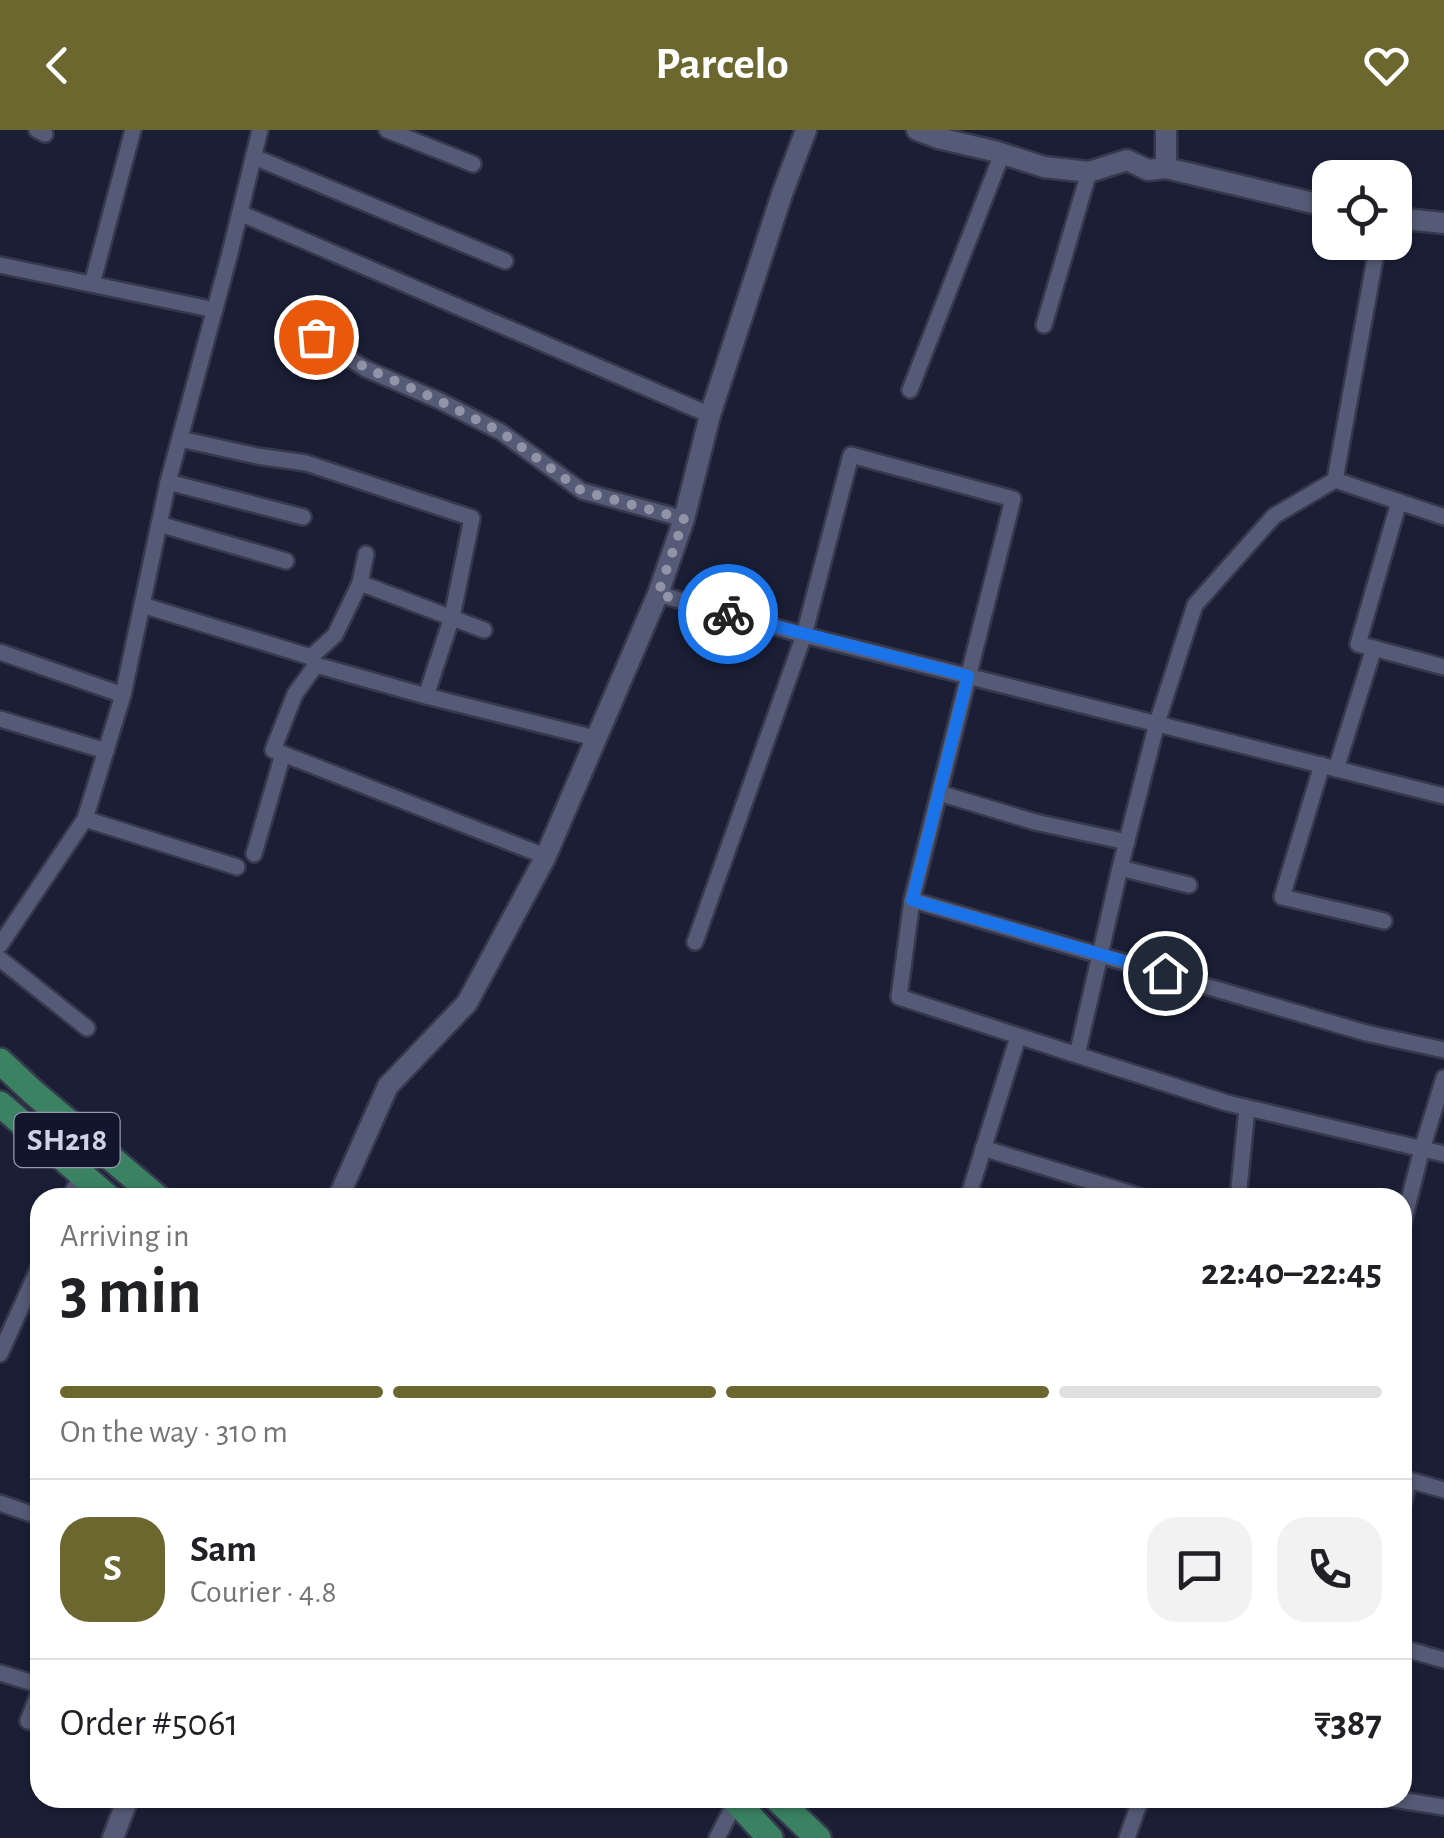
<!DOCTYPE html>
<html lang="en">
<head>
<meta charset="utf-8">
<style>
  :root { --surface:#fff; --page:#f2f2f2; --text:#202124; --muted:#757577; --line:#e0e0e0; --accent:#6b672f }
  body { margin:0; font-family:"Alegreya Sans",sans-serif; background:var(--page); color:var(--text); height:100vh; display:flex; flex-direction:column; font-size:38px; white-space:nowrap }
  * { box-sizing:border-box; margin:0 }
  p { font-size:32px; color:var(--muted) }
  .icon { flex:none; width:55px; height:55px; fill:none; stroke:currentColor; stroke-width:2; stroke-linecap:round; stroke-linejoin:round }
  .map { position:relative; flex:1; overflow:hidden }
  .sheet { position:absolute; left:30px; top:1058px; width:1382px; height:620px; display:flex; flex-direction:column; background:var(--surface); border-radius:30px; box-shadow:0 2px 8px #0004 }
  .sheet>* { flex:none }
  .fabs { position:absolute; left:1312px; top:30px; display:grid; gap:20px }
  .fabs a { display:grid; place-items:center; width:100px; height:100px; border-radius:20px; background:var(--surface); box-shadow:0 2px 8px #0004; font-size:50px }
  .pin { position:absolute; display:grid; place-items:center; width:85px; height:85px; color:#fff; margin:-42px; border:5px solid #fff; border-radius:50%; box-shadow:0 2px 10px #0007 }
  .courier { position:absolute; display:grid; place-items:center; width:100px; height:100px; margin:-50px; border:8px solid #1a73e8; border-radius:50%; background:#fff; color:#222; box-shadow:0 2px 12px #0007 }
  .head em { font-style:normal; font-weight:600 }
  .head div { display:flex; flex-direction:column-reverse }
  .head { display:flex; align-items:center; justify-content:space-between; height:170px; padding:0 30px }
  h1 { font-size:65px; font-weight:600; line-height:75px }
  .bar { display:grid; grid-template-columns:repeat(4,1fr); gap:15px 10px; align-content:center; height:120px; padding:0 30px }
  .bar i { height:12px; border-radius:8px; background:var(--line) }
  .bar .active { background:var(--accent) }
  .bar p { grid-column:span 4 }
  .line { display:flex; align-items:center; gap:25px; padding:0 30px; border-top:2px solid var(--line) }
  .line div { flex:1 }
  .round { display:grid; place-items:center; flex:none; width:105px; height:105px; border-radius:30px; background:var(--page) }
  header { display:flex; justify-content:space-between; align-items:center; height:130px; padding:0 30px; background:var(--accent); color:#fff; font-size:45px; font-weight:600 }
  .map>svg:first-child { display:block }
</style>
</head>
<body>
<header><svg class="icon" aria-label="back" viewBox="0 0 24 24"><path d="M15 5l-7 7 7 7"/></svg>Parcelo<svg class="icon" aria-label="heart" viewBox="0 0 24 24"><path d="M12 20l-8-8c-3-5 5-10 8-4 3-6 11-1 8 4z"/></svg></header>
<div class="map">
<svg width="1444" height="1708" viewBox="0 0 1444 1708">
  <rect width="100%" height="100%" fill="#1b1f36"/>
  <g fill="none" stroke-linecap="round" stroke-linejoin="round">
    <g stroke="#36394d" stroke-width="20">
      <g id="minor">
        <polyline points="37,0 45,4"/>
        <polyline points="387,0 473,34"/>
        <polyline points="254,27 505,131"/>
        <polyline points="240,83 710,285"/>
        <polyline points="1378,112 1335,350 1274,386 1195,475 1157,593 1120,738 1077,925 1227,973 1444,1024"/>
        <polyline points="0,135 215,180"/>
        <polyline points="92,154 133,0"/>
        <polyline points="1044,195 1089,42"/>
        <polyline points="299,197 366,239 438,270 501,302 582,361 684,389"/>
        <polyline points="910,260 1002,24"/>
        <polyline points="180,309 257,326 306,333 472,388 452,487 426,566"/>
        <polyline points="1335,350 1444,387"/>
        <polyline points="168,352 303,387"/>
        <polyline points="1399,372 1358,514 1444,537"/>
        <polyline points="159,394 286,431"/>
        <polyline points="360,453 484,500"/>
        <polyline points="658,464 804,505 1444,666"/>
        <polyline points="142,475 311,527 316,535 426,566 595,608"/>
        <polyline points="0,522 123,565"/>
        <polyline points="311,527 335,505 360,453 366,424"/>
        <polyline points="316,535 295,564 273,620 537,723 545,728"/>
        <polyline points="0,589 106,621"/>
        <polyline points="1322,635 1282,767 1384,791"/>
        <polyline points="1336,639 1374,518"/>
        <polyline points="939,663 1035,692 1127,712"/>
        <polyline points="85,689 237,737"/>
        <polyline points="254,724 283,624"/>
        <polyline points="1120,738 1189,755"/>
        <polyline points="912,770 1366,903 1444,920"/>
        <polyline points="695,812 804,505 851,325 1013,369 912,770 899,867 1077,925"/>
        <polyline points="0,815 85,689 123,565 168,352 229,127 260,0"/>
        <polyline points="0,829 87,898"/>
        <polyline points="983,1018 1145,1068"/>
        <polyline points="70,1068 75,1057"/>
        <polyline points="968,1068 1018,907"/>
        <polyline points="1238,1068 1247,978"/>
        <polyline points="1402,1097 1422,1019 1444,948"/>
        <polyline points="0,1224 40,1135"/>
        <polyline points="1402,1348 1444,1360"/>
        <polyline points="0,1373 40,1387"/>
        <polyline points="1402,1378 1409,1350"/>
        <polyline points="1402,1518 1444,1530"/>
        <polyline points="0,1543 40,1555"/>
        <polyline points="40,1560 28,1591 40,1595"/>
        <polyline points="1387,1668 1444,1677"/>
        <polyline points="717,1708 736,1671"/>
        <polyline points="1127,1708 1141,1668"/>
      </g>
    </g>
    <g stroke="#36394d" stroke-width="25">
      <g id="tertiary">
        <polyline points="917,0 938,8 994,21 1044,37 1089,42 1127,30 1148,40 1166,38 1330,77"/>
        <polyline points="1166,0 1166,38"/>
        <polyline points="1395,88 1444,93"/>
        <polyline points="338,1068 388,956 467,873 545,728 658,464 684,389 710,285 782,64 806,0"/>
        <polyline points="113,1708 128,1668"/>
      </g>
    </g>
    <g stroke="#36394d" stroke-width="30">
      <g id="primary">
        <polyline points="0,931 33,962 158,1068"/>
        <polyline points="0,974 109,1068"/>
        <polyline points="733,1668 770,1708"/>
        <polyline points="776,1668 818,1708"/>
      </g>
    </g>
    <use href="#minor" stroke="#555b76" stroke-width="15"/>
    <use href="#tertiary" stroke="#555b76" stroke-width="20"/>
    <use href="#primary" stroke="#3a8262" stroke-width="25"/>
  </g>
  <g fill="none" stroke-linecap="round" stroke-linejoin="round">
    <polyline stroke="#9194a6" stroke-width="10" stroke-dasharray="0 18" points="316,207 366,238 438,270 501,302 582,361 684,389 658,464 728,484"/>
    <polyline stroke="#1a73e8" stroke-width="12" points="728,484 968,546 912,770 1165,843"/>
  </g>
  <g text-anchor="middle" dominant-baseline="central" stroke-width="10" stroke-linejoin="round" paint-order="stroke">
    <rect fill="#12152c" stroke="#979aac" stroke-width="2.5" x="14.5" y="983" width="105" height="54" rx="8"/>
    <g font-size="32" font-weight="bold" fill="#d0d3e3">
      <text x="67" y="1010">SH218</text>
    </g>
  </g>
</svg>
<div class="fabs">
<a><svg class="icon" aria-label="locate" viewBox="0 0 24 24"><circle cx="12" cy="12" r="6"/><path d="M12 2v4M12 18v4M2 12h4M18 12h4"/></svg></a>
</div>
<div class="pin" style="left:316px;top:207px;background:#ea580c"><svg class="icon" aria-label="bag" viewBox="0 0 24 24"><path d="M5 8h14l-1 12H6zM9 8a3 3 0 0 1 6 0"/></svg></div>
<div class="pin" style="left:1165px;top:843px;background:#1f2937"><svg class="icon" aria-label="home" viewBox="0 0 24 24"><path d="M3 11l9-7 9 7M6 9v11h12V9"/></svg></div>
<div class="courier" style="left:728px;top:484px"><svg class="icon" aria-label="bike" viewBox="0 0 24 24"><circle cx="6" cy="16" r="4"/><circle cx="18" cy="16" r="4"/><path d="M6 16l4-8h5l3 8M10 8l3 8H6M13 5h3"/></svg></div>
<section class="sheet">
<div class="head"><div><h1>3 min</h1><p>Arriving in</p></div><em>22:40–22:45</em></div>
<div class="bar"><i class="active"></i><i class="active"></i><i class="active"></i><i></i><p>On the way · 310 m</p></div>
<div class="line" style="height:180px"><b class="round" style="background:var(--accent);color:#fff">S</b><div><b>Sam</b><p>Courier · 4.8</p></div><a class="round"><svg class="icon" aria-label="chat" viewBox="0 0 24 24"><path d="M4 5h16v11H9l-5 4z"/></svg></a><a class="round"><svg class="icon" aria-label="phone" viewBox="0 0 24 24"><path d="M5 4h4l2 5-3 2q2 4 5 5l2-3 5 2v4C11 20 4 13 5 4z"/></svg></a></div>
<div class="line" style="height:130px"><div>Order #5061</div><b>₹387</b></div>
</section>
</div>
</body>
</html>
